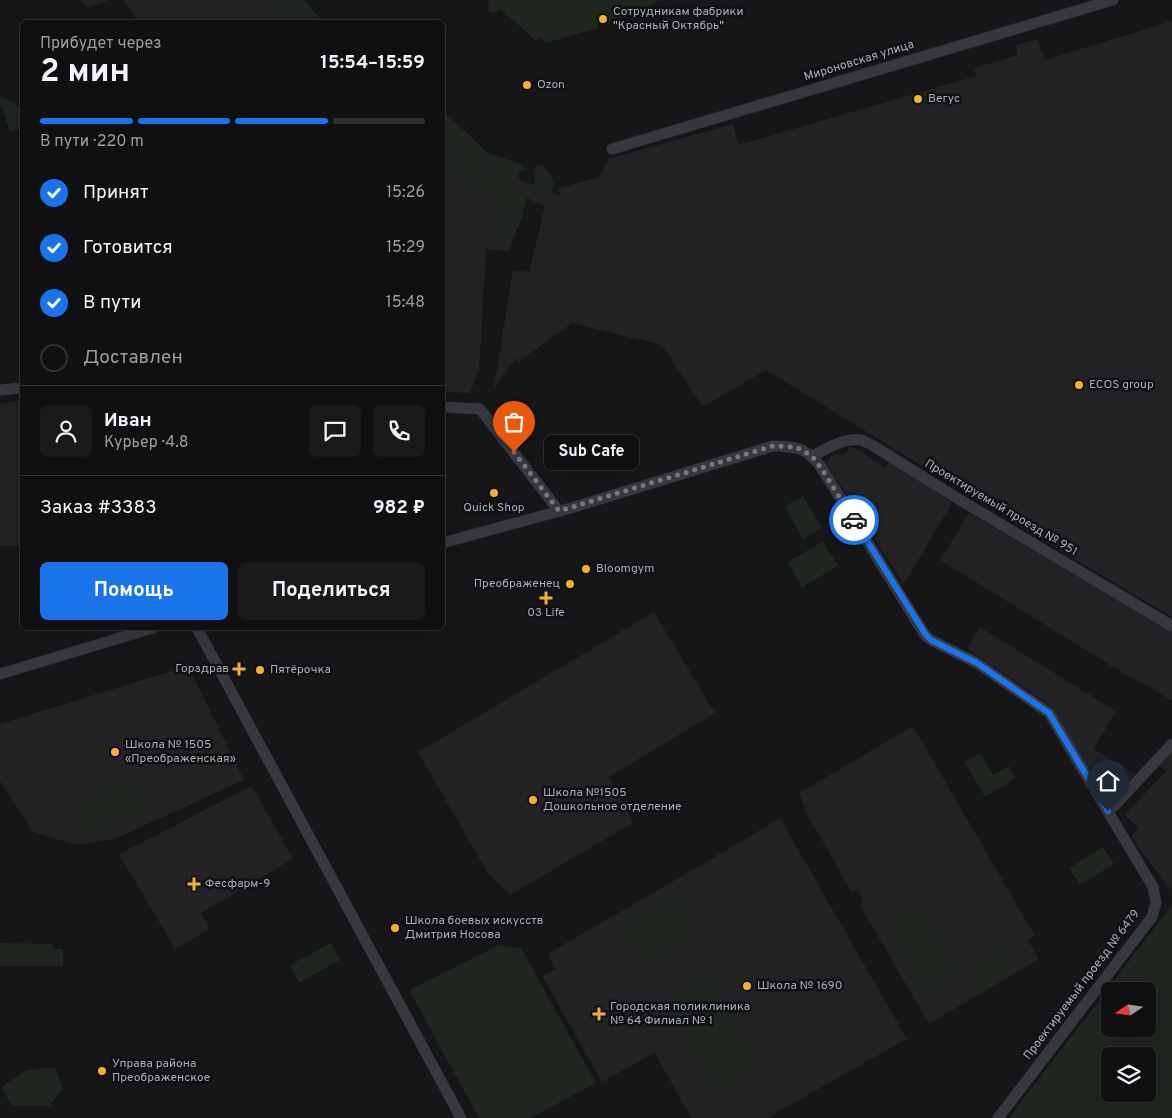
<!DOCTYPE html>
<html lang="ru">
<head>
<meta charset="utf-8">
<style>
  :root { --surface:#101012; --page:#19191b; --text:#f1f3f6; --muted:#9c9d9f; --line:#303032; --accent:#1a73e8 }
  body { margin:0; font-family:Overpass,sans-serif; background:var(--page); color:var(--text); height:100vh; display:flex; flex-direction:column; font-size:19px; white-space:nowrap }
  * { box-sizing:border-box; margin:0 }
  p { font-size:16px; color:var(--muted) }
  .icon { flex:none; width:28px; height:28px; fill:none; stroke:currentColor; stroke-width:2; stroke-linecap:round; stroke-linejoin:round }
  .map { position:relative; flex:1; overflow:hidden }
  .details { position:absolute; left:20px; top:20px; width:425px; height:610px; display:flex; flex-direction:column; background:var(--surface); border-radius:8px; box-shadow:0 5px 20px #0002,0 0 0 1px var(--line) }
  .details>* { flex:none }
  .needle { width:32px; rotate:257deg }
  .buttons { position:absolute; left:1101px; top:982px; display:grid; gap:10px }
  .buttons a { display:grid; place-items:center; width:55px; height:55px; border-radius:8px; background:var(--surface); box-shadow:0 5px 20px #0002,0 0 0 1px var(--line); font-size:25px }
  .pin { position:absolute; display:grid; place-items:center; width:42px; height:42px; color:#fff; margin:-51px -21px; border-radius:50% 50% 50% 0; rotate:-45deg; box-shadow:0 0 5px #0007 }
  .pin .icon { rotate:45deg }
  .courier { position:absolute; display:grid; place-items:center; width:50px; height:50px; margin:-25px; border:4px solid #1a73e8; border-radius:50%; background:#fff; color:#222; box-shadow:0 1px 6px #0007 }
  .bubble { position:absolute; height:35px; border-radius:8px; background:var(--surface); box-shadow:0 5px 20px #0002,0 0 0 1px var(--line); font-size:16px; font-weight:700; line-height:35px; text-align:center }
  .overview em { font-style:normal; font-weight:700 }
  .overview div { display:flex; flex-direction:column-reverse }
  .overview { display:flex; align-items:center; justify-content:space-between; height:85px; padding:0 20px }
  h1 { font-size:32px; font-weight:700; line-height:38px }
  .bar { display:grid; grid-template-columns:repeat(4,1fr); gap:8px 5px; align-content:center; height:60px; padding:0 20px }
  .bar i { height:6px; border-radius:4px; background:var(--line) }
  .bar .on { background:var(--accent) }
  .bar p { grid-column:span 4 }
  .line { display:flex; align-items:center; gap:12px; padding:0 20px; border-top:1px solid var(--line) }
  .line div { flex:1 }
  .round { display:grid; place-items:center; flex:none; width:52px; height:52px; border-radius:8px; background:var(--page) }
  ol { padding:0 20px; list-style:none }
  li { display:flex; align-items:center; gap:15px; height:55px }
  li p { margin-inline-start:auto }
  li .icon { padding:5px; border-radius:50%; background:var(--accent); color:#fff; stroke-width:4 }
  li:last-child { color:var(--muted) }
  li i { width:28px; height:28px; border:2px solid var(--line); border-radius:50% }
  .button { display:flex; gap:10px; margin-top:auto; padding:10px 20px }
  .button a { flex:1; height:58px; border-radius:8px; background:var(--accent); color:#fff; font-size:20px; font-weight:700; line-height:58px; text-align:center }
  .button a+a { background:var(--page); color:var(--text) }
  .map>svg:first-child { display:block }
</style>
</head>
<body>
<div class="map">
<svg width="1172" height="1118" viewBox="0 0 1172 1118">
  <rect width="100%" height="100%" fill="#161618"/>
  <g fill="#222225">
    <polygon points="80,0 110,0 86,8"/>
    <polygon points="123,0 301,0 324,22 138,22"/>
    <polygon points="1172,21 1172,617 1043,540 766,370 703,407 662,345 572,323 519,362 515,358 494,389 513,270 529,272 545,206 527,198 509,251 486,249 479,371 470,393 443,392 442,132 517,169 520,180 560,195 559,188 600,177 608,159 733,124 738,145 976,76 974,68 1018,55 1015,45 1038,39 1045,60"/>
    <polygon points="22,400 22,546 0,546 0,403"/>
    <polygon points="849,446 861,451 885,468 890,460 952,503 904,584 826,463 831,456 846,454"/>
    <polygon points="969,513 1172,631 1172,701 1143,683 1131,678 940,560"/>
    <polygon points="654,612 715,713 609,777 633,823 510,895 487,872 418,752"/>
    <polygon points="980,627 1116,711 1094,749 1135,774 1131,779 1104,795 1051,706 967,648"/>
    <polygon points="188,666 244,780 115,839 77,845 33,832 0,781 0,724"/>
    <polygon points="913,726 1035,936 1028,940 1039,959 929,1024 861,907 863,901 858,891 851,891 806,812 799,793"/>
    <polygon points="1172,752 1172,889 1166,884 1131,837 1138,827 1125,815 1166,771 1160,766"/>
    <polygon points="252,786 293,859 201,913 210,929 175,949 119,854"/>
    <polygon points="780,818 907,1039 767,1118 691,1118 655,1053 602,1082 542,976 556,969 547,954 708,861"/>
  </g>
  <g fill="#1e261f" fill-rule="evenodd">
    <polygon points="267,0 283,0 303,22 289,22"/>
    <polygon points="290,0 304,0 323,22 311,22 304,17"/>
    <polygon points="488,0 659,0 632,16 597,24 598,28 546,43 539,37 536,41 501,9 495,13 489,12"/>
    <polygon points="0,96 22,108 22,128 10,132 0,103"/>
    <polygon points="442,110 488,153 521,164 526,170 514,173 517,176 516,180 509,180 452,143 443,135"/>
    <polygon points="443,142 449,147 496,177 528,191 530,195 526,198 523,215 512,241 501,233 500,211 507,208 509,205 499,203 495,194 486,189 476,191 458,177 459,168 443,156"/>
    <path d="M542,165c10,8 14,17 9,29l-7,-1 -10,-5 2,-22z"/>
    <polygon points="803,496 822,528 803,539 785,506"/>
    <polygon points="823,541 838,566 802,587 788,562"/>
    <polygon points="208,737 223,769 206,777 191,745"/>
    <polygon points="980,753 993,775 1009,766 1016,778 985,797 965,762"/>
    <polygon points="134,780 146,811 87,834 75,804"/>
    <polygon points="1103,847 1114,864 1080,885 1069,868"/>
    <polygon points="675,896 696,935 644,964 622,926"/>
    <polygon points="917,905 956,972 923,991 884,924"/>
    <path d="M1172,905v213h-163zM1110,991h38v38h-38zM1110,1056h38v38h-38z"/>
    <polygon points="0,943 53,944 53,949 63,949 63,966 0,966"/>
    <polygon points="331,943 340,960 299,983 290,965"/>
    <polygon points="499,945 521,948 596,1083 531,1118 479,1118 409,990"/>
    <polygon points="1003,950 1015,971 977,993 964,972"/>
    <polygon points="707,976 760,1069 717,1094 665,1001"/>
    <polygon points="55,1067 63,1089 49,1106 12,1106 1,1087 27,1070"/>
  </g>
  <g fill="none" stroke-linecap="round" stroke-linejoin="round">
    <g stroke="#37383d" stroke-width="11">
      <polyline points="612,149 1113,0"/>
      <polyline points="0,390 22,388"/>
      <polyline points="442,407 480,409 559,511"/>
      <path d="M812,456c14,-7 33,-19 49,-16 3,1 7,3 11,5l93,58 207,123"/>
      <path d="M442,543l129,-35 202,-62c25,1 32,1 48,21l104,168 6,5 46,23 72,50 104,174 3,15 -4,15 -154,201"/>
      <polyline points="197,628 461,1118"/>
      <polyline points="0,674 153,628"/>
      <polyline points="1108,811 1114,806 1172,744"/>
    </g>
  </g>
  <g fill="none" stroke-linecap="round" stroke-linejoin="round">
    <polyline stroke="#757880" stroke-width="5" stroke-dasharray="0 9" points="514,452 559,511 773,446 796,447 812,456 821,468 854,520"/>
    <polyline stroke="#1a73e8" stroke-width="6" points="854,520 926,635 931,640 977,663 1049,713 1108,811"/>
  </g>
  <g fill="#f2b134" stroke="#111113" stroke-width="2">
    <circle cx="603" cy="19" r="5"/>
    <circle cx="527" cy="85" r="5"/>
    <circle cx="918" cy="99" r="5"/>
    <circle cx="1079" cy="385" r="5"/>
    <circle cx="494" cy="493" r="5"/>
    <circle cx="586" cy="569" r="5"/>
    <circle cx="570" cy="584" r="5"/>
    <path d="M543.5 590.5h5v5h5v5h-5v5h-5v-5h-5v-5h5z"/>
    <path d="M236.5 661.5h5v5h5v5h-5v5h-5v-5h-5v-5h5z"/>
    <circle cx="260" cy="670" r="5"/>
    <circle cx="115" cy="752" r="5"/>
    <circle cx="533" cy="800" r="5"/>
    <path d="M191.5 876.5h5v5h5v5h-5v5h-5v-5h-5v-5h5z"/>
    <circle cx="395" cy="928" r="5"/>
    <circle cx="747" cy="986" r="5"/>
    <path d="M596.5 1006.5h5v5h5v5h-5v5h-5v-5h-5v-5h5z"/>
    <circle cx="102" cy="1071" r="5"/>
  </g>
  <g text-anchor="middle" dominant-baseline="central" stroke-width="5" stroke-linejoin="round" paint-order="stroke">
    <g font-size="12" fill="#a8adb8" stroke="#111113" text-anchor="start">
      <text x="613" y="12">Сотрудникам фабрики<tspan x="613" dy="14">"Красный Октябрь"</tspan></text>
      <text x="537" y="85">Ozon</text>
      <text x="928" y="99">Вегус</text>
      <text x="1089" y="385">ECOS group</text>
      <text x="494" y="508" text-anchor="middle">Quick Shop</text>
      <text x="596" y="569">Bloomgym</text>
      <text x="560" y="584" text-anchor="end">Преображенец</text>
      <text x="546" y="613" text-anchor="middle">03 Life</text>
      <text x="229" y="669" text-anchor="end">Горздрав</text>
      <text x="270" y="670">Пятёрочка</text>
      <text x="125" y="745">Школа № 1505<tspan x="125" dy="14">«Преображенская»</tspan></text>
      <text x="543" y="793">Школа №1505<tspan x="543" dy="14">Дошкольное отделение</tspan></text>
      <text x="205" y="884">Фесфарм-9</text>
      <text x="405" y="921">Школа боевых искусств<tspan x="405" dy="14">Дмитрия Носова</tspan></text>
      <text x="757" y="986">Школа № 1690</text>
      <text x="610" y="1007">Городская поликлиника<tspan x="610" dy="14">№ 64 Филиал № 1</tspan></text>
      <text x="112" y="1064">Управа района<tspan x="112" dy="14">Преображенское</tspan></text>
    </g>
    <g font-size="12" fill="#a8adb8" stroke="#111113">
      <text transform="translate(859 61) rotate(-17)">Мироновская улица</text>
      <text transform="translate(1001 508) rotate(31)">Проектируемый проезд № 951</text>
      <text transform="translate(1082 985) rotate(-53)">Проектируемый проезд № 6479</text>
    </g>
  </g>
</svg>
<div class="buttons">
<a><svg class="needle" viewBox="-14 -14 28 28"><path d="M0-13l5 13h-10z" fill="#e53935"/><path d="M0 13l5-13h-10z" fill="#9c9d9f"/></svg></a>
<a><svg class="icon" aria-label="layers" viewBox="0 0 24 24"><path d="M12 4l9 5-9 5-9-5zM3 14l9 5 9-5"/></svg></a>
</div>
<div class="pin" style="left:514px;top:452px;background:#ea580c"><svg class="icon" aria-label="bag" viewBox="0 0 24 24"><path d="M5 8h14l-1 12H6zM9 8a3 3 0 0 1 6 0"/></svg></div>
<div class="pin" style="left:1108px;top:811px;background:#1f2937"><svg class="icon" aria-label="home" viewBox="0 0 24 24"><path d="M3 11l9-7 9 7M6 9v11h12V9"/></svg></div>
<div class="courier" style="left:854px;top:520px"><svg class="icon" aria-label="car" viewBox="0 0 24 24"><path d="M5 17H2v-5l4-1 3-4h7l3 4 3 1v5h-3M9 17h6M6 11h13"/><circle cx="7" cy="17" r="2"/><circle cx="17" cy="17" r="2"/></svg></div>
<div class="bubble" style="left:544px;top:435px;width:95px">Sub Cafe</div>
<section class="details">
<div class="overview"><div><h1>2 мин</h1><p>Прибудет через</p></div><em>15:54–15:59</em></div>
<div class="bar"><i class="on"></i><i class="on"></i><i class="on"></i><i></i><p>В пути · 220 m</p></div>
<ol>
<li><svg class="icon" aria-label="check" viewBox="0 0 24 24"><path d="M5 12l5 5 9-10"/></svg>Принят<p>15:26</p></li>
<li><svg class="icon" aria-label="check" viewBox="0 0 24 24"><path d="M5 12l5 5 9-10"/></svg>Готовится<p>15:29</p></li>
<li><svg class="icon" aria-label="check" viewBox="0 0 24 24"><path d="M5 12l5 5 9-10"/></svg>В пути<p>15:48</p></li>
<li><i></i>Доставлен</li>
</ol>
<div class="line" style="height:90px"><a class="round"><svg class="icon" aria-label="person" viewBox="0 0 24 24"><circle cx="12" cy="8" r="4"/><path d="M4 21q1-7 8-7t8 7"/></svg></a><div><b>Иван</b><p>Курьер · 4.8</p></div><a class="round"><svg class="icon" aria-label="chat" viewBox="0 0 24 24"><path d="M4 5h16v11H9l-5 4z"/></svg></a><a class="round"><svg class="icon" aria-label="phone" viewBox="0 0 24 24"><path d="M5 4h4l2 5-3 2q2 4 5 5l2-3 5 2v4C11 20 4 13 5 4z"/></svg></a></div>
<div class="line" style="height:65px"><div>Заказ #3383</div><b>982 ₽</b></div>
<div class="button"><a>Помощь</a><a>Поделиться</a></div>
</section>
</div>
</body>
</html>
